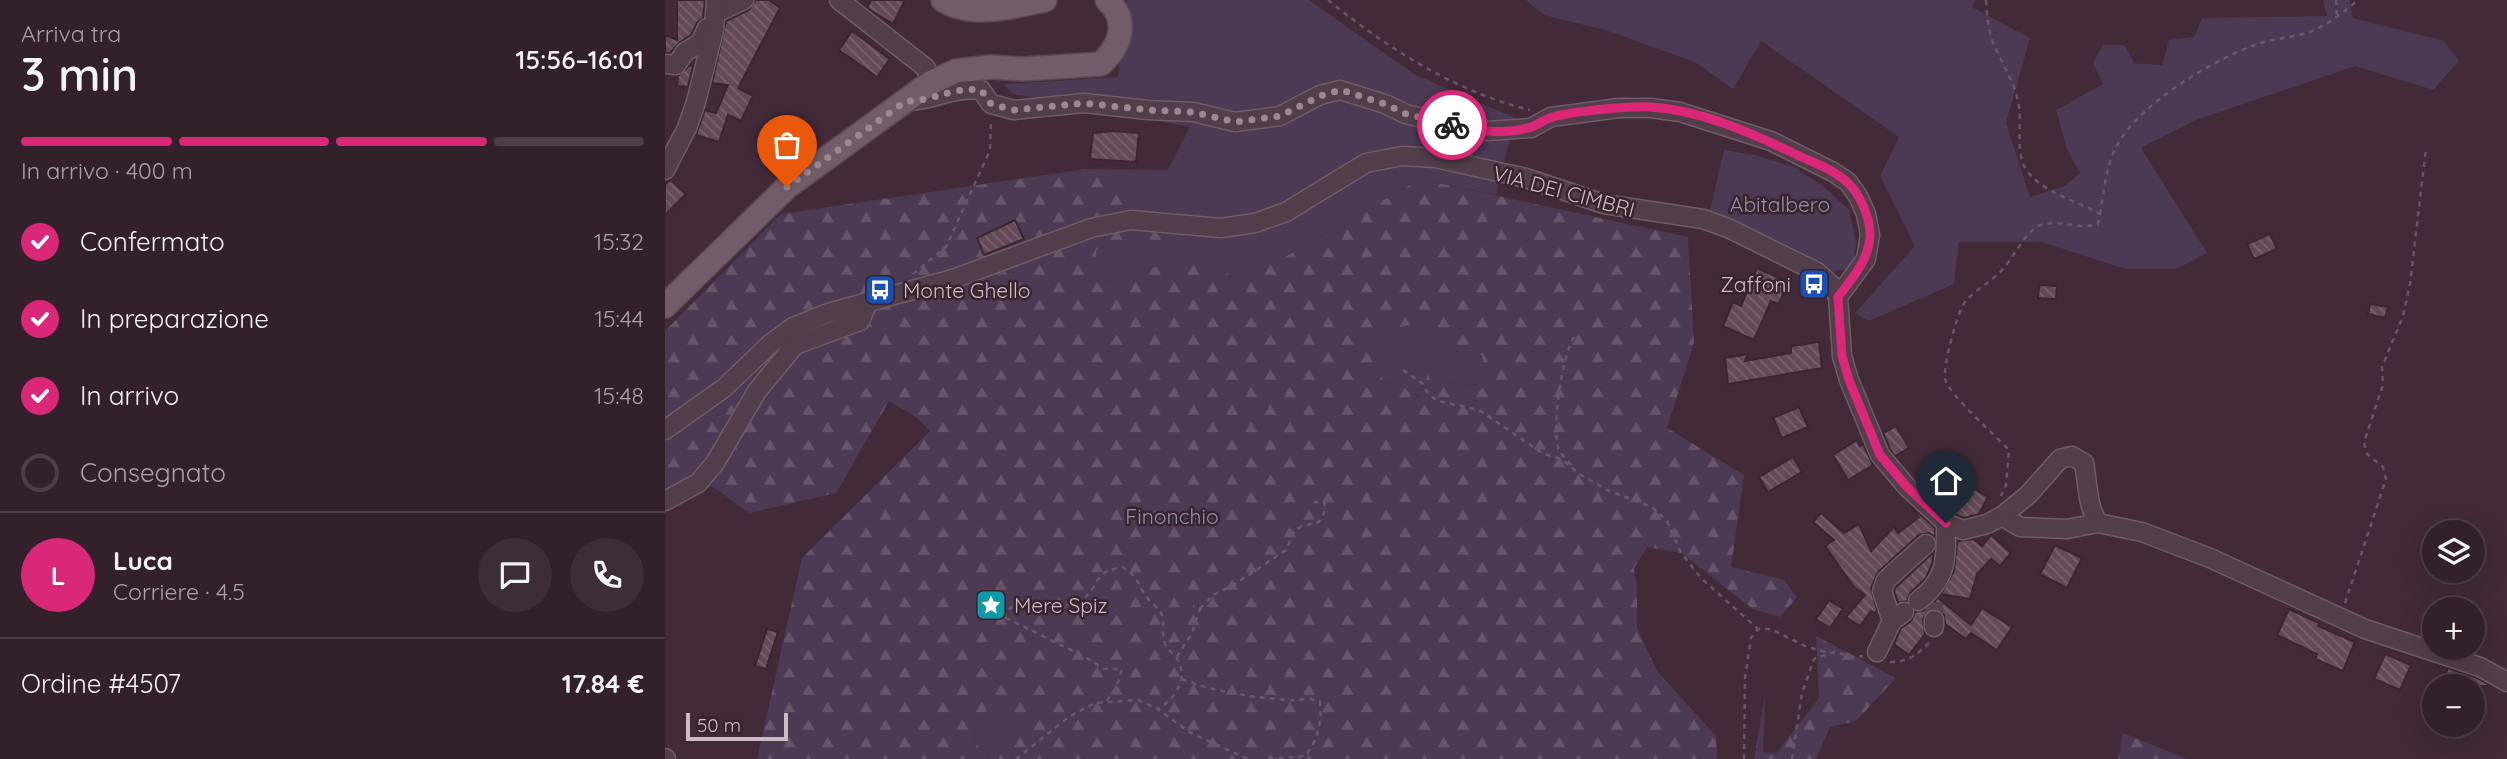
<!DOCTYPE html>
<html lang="it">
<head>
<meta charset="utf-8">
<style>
  :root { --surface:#32202a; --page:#3d2d36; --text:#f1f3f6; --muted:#a8a3a8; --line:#4d3e47; --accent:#db2777 }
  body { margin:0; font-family:Quicksand,sans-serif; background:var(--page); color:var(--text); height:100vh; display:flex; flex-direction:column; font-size:26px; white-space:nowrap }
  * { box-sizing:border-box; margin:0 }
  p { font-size:23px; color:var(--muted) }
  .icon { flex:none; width:38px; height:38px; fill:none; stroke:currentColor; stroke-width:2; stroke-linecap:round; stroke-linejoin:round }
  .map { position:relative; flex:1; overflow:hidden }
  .drawer { display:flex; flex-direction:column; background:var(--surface); width:665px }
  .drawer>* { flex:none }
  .controls { position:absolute; left:1757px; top:520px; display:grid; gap:14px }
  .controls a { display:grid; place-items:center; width:63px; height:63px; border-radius:50%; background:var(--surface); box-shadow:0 7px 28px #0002,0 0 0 2px var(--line); font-size:35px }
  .scale { position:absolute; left:21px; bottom:18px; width:102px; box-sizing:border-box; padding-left:7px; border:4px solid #ccbbc4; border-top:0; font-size:19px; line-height:24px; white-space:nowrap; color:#ccbbc4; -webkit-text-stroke:5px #38232f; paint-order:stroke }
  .pin { position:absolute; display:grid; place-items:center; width:60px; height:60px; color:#fff; margin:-72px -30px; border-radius:50% 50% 50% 0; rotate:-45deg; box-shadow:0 0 7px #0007 }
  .pin .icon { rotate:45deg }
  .courier { position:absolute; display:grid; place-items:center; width:70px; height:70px; margin:-35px; border:5px solid #db2777; border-radius:50%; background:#fff; color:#222; box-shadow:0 2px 9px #0007 }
  .overview em { font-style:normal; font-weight:600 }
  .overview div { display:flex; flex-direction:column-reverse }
  .overview { display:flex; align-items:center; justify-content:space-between; height:119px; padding:0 21px }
  h1 { font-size:46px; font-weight:600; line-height:52px }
  .bar { display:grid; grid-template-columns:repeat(4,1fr); gap:10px 7px; align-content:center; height:84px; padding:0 21px }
  .bar i { height:9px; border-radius:5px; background:var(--line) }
  .bar .current { background:var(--accent) }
  .bar p { grid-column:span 4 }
  .line { display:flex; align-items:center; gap:18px; padding:0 21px; border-top:2px solid var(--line) }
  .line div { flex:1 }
  .round { display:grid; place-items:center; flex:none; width:74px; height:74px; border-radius:37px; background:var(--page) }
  ol { padding:0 21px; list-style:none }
  li { display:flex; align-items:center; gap:21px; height:77px }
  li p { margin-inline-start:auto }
  li .icon { padding:7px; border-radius:50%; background:var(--accent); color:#fff; stroke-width:4 }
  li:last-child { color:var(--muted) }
  li i { width:38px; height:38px; border:4px solid var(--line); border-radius:50% }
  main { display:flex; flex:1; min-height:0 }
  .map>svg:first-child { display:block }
</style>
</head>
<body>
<main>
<section class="drawer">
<div class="overview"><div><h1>3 min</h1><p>Arriva tra</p></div><em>15:56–16:01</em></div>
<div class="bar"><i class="current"></i><i class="current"></i><i class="current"></i><i></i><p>In arrivo · 400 m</p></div>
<ol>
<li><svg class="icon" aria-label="check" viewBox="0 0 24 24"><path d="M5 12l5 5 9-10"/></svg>Confermato<p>15:32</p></li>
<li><svg class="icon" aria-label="check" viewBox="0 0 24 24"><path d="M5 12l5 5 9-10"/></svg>In preparazione<p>15:44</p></li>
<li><svg class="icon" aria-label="check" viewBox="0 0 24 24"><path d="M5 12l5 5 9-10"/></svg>In arrivo<p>15:48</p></li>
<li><i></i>Consegnato</li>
</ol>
<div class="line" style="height:126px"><b class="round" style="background:var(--accent);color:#fff">L</b><div><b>Luca</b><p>Corriere · 4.5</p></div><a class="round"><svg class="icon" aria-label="chat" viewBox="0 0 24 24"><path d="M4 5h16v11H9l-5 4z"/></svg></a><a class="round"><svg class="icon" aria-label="phone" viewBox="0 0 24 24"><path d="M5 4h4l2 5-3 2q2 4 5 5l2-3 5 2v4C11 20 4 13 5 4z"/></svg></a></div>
<div class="line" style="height:91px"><div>Ordine #4507</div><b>17.84 €</b></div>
</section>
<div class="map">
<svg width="1842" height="759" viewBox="0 0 1842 759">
  <defs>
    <pattern id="forest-firs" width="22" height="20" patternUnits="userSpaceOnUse" patternTransform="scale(1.75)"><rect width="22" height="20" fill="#4c3953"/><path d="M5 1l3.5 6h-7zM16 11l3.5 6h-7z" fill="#65546a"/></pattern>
    <pattern id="building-back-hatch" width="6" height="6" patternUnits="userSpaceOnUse" patternTransform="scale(1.75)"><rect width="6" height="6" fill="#644958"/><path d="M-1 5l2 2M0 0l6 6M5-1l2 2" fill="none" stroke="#79616e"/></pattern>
  </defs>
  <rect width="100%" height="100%" fill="#422a38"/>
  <g fill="#4c3953">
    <polygon points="462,0 644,0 749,74 850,118 831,195 755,179 575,283 534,253 433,285 430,250 514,238 421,169 503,170 525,127 348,94 339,84 453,77"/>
    <polygon points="861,0 1310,0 1307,7 1365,38 1341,123 1365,197 1400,186 1415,173 1402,149 1391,110 1438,84 1428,63 1438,45 1460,45 1469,63 1497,65 1504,40 1529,37 1537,18 1662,16 1658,0 1684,0 1688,18 1779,41 1794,61 1768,90 1690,66 1531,120 1476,148 1542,253 1512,269 1460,269 1377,242 1294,242 1289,284 1204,321 1190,313 1250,246 1215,176 1234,137 1096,41 1068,89 1030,62 940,30 879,15"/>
    <polygon points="1059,150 1090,155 1129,167 1159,187 1184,210 1191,242 1188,266 1185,269 1165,272 1044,215"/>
    <path d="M749,325c21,6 33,14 48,31l20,-1 2,14 -5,15 -13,2 -25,-6 -10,-14 -10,31 -21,-11 -17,-4 -2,-15 -8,-12c9,-24 16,-27 41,-30z"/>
    <polygon points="323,707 346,726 325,759 307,738"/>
  </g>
  <g fill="url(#forest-firs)" fill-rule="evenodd">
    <path d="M421,169l94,69 -84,12 2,35 101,-32 41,30 180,-104 268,58 6,106 -27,85 77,47 -13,92 53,13 13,17 -17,20 -27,-8 -72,-56 -34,-6 -13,21 3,19v41l20,43 59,65 1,23h-727l21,-33 -23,-18 -16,30 17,21h-232l45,-201 128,-127 -14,-14 -27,-16 -53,92 -87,20 -37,-27 -47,26v-181l116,-117zM749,325c21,6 33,14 48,31l20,-1 2,14 -5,15 -13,2 -25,-6 -10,-15 -11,32 -20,-11 -17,-4 -2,-15 -8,-12c9,-24 16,-27 41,-30z"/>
    <polygon points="1151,636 1231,678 1191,721 1165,727 1151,759 1089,759 1100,696 1098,752 1111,754 1154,698"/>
    <polygon points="1458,733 1522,759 1453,759"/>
  </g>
  <g fill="url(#building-back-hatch)" stroke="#3a2531" stroke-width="2">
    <polygon points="12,0 40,0 38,18 32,23 26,35 14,43 5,53 0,53 0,35 12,40"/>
    <polygon points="90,0 104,0 115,8 73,88 88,96 76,121 63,115 54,142 31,135 40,110 51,113 63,85 47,83 61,21 84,10"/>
    <polygon points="206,0 240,0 228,24 202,8"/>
    <polygon points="187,31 225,59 212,77 174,50"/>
    <polygon points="24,66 28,66 23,87 12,86 13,76"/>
    <polygon points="448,131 474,133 471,162 425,159 428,133"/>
    <polygon points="6,180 21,194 0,215 0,184"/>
    <polygon points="350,220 359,239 319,255 312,238"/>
    <polygon points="1605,234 1612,249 1589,259 1582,244"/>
    <polygon points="1092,268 1123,282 1114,304 1106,301 1089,340 1058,326 1068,302 1076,306"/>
    <polygon points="1374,285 1392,286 1391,299 1373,298"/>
    <polygon points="1705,304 1723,307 1720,318 1703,314"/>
    <polygon points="1154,342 1157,368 1063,384 1060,358 1083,354 1080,361 1126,353 1126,346"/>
    <polygon points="1134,407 1143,427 1117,438 1108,418"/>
    <polygon points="1231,426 1244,448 1230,456 1225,449 1218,433"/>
    <polygon points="1192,440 1195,446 1198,444 1208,465 1183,480 1168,455"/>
    <polygon points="1128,457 1137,472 1103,492 1094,477"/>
    <polygon points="1292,479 1323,497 1314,514 1299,518 1287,513 1278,504"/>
    <polygon points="1245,505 1270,528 1270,537 1264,533 1254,535 1213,572 1206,588 1212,610 1210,613 1206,611 1195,626 1181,617 1200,595 1189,587 1160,546 1169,540 1148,522 1156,513 1179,533 1194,524 1206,551 1229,527 1233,533 1254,517"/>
    <polygon points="1326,535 1346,553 1335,566 1326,559 1312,574 1305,599 1276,594 1289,571 1292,543 1294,541 1308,539 1317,546"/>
    <polygon points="1390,545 1417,558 1402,588 1375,574"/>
    <polygon points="1269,552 1267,564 1261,578 1245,593 1242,601 1233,603 1229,591 1231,587"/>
    <polygon points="1273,598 1306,625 1317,608 1347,627 1332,650 1306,633 1301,639 1280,624 1279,615 1275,611 1264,610 1258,619 1260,634 1244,655 1229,644 1236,628 1246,621 1250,612 1260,610"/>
    <polygon points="1164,600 1178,609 1165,628 1151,619"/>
    <polygon points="1624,609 1654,623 1653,626 1690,642 1678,671 1650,659 1652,654 1612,635"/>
    <polygon points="102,629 113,632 101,669 90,666"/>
    <polygon points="1720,654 1746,665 1735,690 1709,679"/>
    <polygon points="1783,668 1810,677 1826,686 1775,686"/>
  </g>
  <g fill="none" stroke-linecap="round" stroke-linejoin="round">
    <polyline stroke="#57404d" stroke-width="18" stroke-dasharray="18 9" stroke-linecap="butt" points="1269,620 1269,602"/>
    <g stroke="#6f5c67" stroke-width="21">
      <g id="minor">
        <polyline points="174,0 261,68 265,83"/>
        <polyline points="51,13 79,0"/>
        <polyline points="0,64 11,65 20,52 35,43 42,28"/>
        <path d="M241,101c28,0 44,-14 75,-11l10,14 23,6 70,-7 64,7 45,2 42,10 45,-6 40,-21 20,-5 45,14 21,10 61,15 21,2 43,-3 20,-11 68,-9h32l29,4 91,29 62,31 15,10 10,14 8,18 4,21 -4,24 -28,38"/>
        <polyline points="0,170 22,128 31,102 49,30 51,0"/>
        <path d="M0,430l59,-42 45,-43 24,-18 35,-14 125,-34 138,-51 40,-8 90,8 34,-5 31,-11 80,-49 36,-7 33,2 91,20 78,26 99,15 25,9 89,44 17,15 4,10 4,59 7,24 31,75 27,32 39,36 17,7 24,-6 15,-8 26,-21 32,-36 12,-3 12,7c4,21 3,42 14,60l44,9 68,26 155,71 115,38 27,15"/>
        <polyline points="0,501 33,483 50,463 92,391 130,345 195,321 204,300"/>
        <polyline points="1337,516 1355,527 1402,529 1433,523"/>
        <path d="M1253,601c30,-23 28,-42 28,-78"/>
        <polyline points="1269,620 1269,627"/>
        <polyline points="1227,621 1217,591 1221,580 1261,544"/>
        <polyline points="1212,652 1227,621 1239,612"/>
        <polyline points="0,758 1,759"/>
      </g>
    </g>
    <g stroke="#5b4853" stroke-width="26">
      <g id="major">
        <path d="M278,0c29,19 70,6 102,0"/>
        <path d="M0,306l122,-119 143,-104 26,-12 35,-4 32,2 78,-5c19,-18 29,-43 6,-64"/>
      </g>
    </g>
    <g stroke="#69566a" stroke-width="2.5" stroke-dasharray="5 5" stroke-linecap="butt">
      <path d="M663,0c59,48 128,92 202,110"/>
      <path d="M1321,0c1,16 2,32 9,47 9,20 21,38 24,60 3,19 -4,47 8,64 18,23 49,29 73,43l-2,10c-20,7 -46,-8 -63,4 -13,10 -22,30 -33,42 -11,12 -27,20 -37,32 -8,10 -22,64 -20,77 3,15 51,57 64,71l-3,35 -5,11"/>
      <polyline points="1671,0 1672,17"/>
      <path d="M1435,214c4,-23 6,-52 19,-72 22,-38 92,-81 133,-96 19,-7 38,-8 57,-14 18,-6 35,-20 49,-32"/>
      <polyline points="248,274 281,247 325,150 326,120"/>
      <polyline points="738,370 758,384 764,395 773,401 814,410 877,453 896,459 916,475 942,490 987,507 1002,521 1016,553 1037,579 1093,629"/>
      <path d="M906,465c-4,-5 -12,-12 -13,-18 -6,-22 4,-91 16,-110"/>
      <polyline points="1680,603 1721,479 1718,467 1702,454 1699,442 1718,385 1717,367 1738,316 1745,284 1761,148"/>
      <polyline points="326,605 331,613 422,658 439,669 457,669 452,686 441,702"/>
      <path d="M535,609l13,-14 19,-9 54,-36 9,-20 7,-4 17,-4c5,-7 7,-12 5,-20h-10"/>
      <path d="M339,618l2,-6 9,-8c22,-2 45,8 66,-4 21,-13 8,-27 41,-33 17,8 16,21 27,33 5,6 11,8 13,16 3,9 -1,19 3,27 2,8 10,11 13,17 10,20 -3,39 -20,49"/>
      <polyline points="512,657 527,633 535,609 528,606"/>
      <path d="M1225,662c19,0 28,-8 41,-21"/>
      <path d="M517,679c32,13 70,18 105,21 14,1 19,-4 33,2 2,20 -2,38 -15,54l-36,3"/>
      <polyline points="351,759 405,716 430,703 473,700 493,709 524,732 583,759"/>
      <polyline points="1079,759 1080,678 1086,638 1093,629 1106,629 1140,646 1164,653"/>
      <polyline points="1127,759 1137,693 1149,659 1169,652 1190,657 1198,656"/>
    </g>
    <use href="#minor" stroke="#523e4a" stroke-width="18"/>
    <use href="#major" stroke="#725c69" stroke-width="23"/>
  </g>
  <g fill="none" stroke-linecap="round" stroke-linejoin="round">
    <path stroke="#9c8893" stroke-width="7" stroke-dasharray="0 12.6" d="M122,187l119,-86c29,0 44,-14 75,-11l10,14 23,6 70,-7 64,7 45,2 42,10 45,-6 40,-20 21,-6 44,14 21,10 46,11"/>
    <path stroke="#db2777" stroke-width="9" d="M787,125c23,6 55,10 79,2 7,-2 12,-7 19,-9 20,-7 80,-12 101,-11 49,3 98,25 142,46 18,9 41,16 56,31 12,12 22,36 21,53 -2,25 -18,41 -32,60l4,59 7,24 31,75 27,32 39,36"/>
  </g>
  <defs>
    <g id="bus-square" transform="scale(1.575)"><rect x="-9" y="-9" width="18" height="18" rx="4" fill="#1a4fb4" stroke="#38232f"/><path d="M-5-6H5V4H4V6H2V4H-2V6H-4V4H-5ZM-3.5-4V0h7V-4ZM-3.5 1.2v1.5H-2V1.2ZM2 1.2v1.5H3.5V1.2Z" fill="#fff"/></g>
    <g id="sight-square" transform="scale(1.575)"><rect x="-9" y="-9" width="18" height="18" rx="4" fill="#0f9aa8" stroke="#38232f"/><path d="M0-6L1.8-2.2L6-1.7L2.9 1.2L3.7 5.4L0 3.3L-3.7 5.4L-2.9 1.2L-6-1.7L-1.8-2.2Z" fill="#fff"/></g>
  </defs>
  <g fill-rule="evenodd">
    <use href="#bus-square" x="1149" y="284"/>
    <use href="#bus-square" x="215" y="290"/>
    <use href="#sight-square" x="326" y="605"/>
  </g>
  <g text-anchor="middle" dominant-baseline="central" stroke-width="5" stroke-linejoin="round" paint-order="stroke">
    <g font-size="21" fill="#ccbbc4" stroke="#38232f">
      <text transform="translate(899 191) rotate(15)">VIA DEI CIMBRI</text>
    </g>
    <g font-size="21" fill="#9291af" stroke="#38232f">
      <text x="1115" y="204">Abitalbero</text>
      <text x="507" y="516">Finonchio</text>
    </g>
    <g font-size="21" fill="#ccbbc4" stroke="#38232f" text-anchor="start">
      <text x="1126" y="284" text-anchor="end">Zaffoni</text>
      <text x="238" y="290">Monte Ghello</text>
      <text x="349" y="605">Mere Spiz</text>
    </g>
  </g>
</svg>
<div class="controls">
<a><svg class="icon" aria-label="layers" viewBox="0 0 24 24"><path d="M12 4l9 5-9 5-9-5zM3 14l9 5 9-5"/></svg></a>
<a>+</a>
<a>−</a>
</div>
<div class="scale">50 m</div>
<div class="pin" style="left:122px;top:187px;background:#ea580c"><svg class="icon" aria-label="bag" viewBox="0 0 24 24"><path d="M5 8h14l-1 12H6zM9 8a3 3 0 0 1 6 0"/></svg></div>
<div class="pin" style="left:1281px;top:523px;background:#1f2937"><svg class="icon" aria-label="home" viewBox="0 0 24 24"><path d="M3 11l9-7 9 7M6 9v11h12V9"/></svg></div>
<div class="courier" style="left:787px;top:125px"><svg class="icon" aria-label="bike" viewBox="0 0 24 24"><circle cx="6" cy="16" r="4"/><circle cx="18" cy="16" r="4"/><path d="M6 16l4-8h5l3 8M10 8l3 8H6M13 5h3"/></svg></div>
</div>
</main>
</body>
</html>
